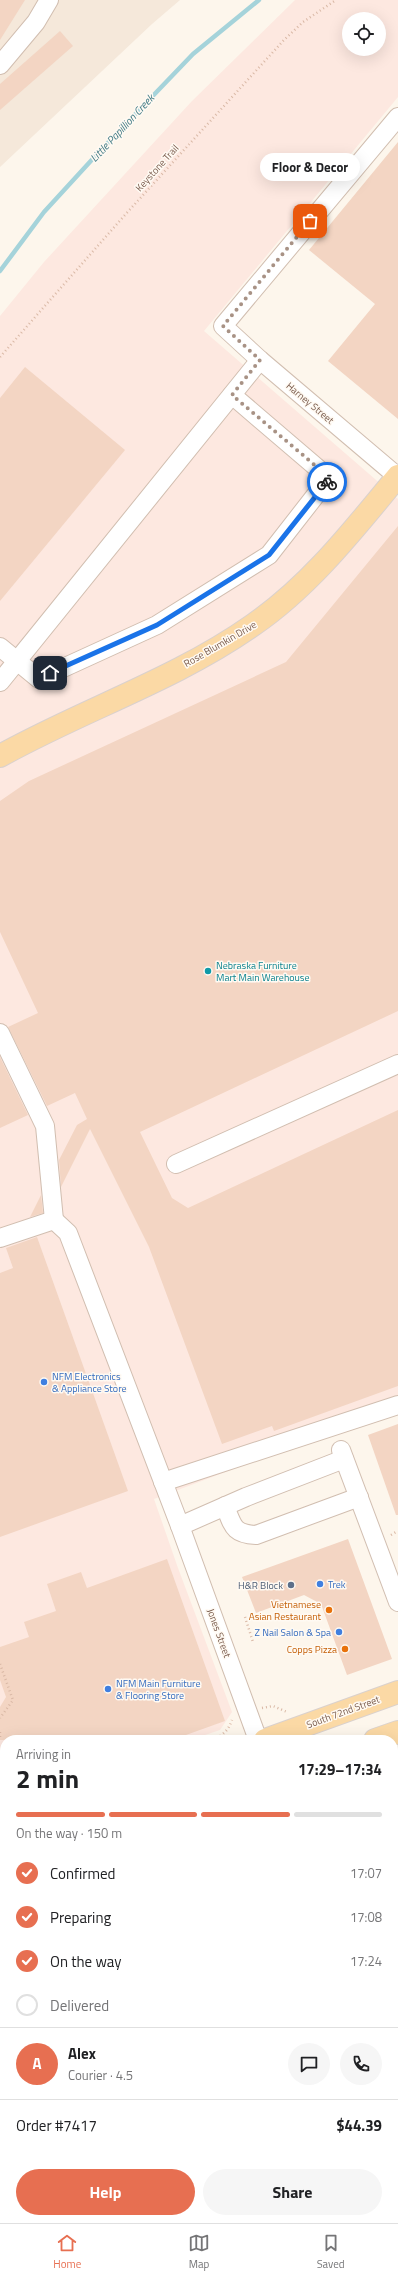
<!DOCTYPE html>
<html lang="en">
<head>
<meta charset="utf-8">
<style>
  :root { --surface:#fff; --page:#f6f6f6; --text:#202124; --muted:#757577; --line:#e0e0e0; --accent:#e76f51 }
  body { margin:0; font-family:"Titillium Web",sans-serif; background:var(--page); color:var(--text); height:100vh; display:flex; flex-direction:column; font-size:15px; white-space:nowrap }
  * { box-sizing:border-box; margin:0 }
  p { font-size:13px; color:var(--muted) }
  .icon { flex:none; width:22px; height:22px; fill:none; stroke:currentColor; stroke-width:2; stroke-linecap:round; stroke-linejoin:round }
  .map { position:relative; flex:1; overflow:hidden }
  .sheet { position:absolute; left:0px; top:1735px; width:398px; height:488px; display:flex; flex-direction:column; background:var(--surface); border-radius:16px 16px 0 0; box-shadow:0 4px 16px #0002 }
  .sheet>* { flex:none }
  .controls { position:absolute; left:342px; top:12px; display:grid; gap:8px }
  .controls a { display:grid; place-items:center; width:44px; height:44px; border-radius:50%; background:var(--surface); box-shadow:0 4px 16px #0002; font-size:20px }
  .pin { position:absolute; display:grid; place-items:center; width:34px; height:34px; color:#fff; margin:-17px; border-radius:8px; box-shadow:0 2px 6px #0006 }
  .courier { position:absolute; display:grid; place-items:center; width:40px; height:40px; margin:-20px; border:3px solid #1a73e8; border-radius:50%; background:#fff; color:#222; box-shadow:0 1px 5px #0007 }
  .bubble { position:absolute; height:28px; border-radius:14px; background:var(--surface); box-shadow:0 4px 16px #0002; font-size:13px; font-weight:700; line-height:28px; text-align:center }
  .overview em { font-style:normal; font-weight:700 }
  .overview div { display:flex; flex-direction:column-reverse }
  .overview { display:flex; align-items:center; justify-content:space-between; height:68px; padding:0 16px }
  h1 { font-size:26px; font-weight:700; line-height:30px }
  .bar { display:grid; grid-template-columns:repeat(4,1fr); gap:6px 4px; align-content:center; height:48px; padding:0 16px }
  .bar i { height:5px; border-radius:3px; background:var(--line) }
  .bar .selected { background:var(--accent) }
  .bar p { grid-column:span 4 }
  .line { display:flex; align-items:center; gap:10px; padding:0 16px; border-top:1px solid var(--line) }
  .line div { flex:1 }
  .round { display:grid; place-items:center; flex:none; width:42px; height:42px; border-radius:21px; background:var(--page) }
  ol { padding:0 16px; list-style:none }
  li { display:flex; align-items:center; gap:12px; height:44px }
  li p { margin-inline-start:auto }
  li .icon { padding:4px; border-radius:50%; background:var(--accent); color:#fff; stroke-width:4 }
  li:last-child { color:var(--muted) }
  li i { width:22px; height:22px; border:2px solid var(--line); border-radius:50% }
  .button { display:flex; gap:8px; margin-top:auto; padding:8px 16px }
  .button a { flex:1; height:46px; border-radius:24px; background:var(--accent); color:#fff; font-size:16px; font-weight:700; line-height:46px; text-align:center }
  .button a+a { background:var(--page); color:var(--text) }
  .dock { display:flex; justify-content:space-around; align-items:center; height:56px; border-top:1px solid var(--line); background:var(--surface); font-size:11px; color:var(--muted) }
  .dock a { display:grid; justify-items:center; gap:2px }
  .dock .selected { color:var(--accent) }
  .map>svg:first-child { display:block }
</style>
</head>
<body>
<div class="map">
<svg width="398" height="2223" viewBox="0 0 398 2223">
  <rect width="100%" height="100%" fill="#fdf6ec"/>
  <g fill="#f5e8da">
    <polygon points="0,0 180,0 152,24 0,167"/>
    <polygon points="398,2200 398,2223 335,2223 349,2218 393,2218 393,2202"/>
  </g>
  <path fill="#fde8e0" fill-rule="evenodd" d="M295,0h103v97l-194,234 194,168v908l-244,92 24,69 54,144 -12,18 -30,10h-185v64l-5,2v-1490l44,-54 148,-161zM349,19h30v30h-30z"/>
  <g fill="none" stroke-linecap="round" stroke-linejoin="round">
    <polyline stroke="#a5d3da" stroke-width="4.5" points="0,271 44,212 99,152 193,54 259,0"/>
  </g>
  <g fill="#f3d5c3">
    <polygon points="0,0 25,0 0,40"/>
    <polygon points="60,31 73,46 0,110 0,84"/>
    <polygon points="398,142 398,419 328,361 375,304 309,250"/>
    <polygon points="25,367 125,450 0,601 0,398"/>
    <polygon points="398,526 398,1011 140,1132 172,1198 188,1208 398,1110 398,1386 274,1431 272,1426 222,1444 149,1247 90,1129 61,1187 59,1160 77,1125 87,1119 75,1093 47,1106 8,1027 38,1013 0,932 0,801 29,781 286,662"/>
    <polygon points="0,1057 28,1115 0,1128"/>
    <polygon points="41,1195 43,1213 30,1217"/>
    <polygon points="37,1237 128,1491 0,1537 0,1273 13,1268 6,1248"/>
    <polygon points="398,1424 398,1515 396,1515 368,1435"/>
    <polygon points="348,1539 392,1659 347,1675 321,1604 304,1595 256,1613 242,1577"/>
    <polygon points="167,1559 225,1721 172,1740 0,1740 0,1707 6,1697 0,1680 0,1647 29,1637 24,1622 56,1611 47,1584 81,1572 87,1588"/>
  </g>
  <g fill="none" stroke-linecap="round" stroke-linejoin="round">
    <g stroke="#d1beb0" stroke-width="20">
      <g id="minor">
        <polyline points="0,65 36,22 49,0"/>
        <polyline points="398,117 223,326 260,360 398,477"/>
        <polyline points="0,647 39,679 157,625 269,555 329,478 232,395"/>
        <polyline points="0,682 260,360"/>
        <polyline points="0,1033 45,1126 54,1220"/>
        <polyline points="176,1164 398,1064"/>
        <polyline points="0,1238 54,1220 68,1233 180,1526 258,1740"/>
        <polyline points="341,1450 398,1602"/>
        <polyline points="163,1482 398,1405"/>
        <path d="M225,1506c8,20 8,28 31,29l103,-38"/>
        <polyline points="180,1526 246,1497 344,1459"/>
        <polyline points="393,1774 398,1773"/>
        <polyline points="393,1858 398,1871"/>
        <polyline points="393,2172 398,2171"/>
        <polyline points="109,2218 111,2223"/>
        <polyline points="256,2223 270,2218"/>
      </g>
    </g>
    <g stroke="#dad1cd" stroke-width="24">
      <g id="major">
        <path d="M0,756c82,-46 175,-76 253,-131 57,-39 101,-96 145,-149"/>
        <polyline points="265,1740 398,1692"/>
        <polyline points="375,1740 398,1732"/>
        <polyline points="0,1836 5,1834"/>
        <polyline points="0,1876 5,1874"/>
      </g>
    </g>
    <g stroke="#d9b8a5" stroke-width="2.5" stroke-dasharray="1 3" stroke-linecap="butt">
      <polyline points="0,357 124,216 283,41 303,22 336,0"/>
      <polyline points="391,1535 396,1532"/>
      <polyline points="245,1617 253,1642"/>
      <polyline points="0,1664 13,1700 0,1718"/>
      <polyline points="262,1708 273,1706 287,1712"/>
      <polyline points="0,1732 0,1738"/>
      <path d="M213,1740c10,-5 15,-9 19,-20"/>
    </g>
    <use href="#minor" stroke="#fff" stroke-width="18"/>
    <use href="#major" stroke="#fbd9a5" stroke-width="22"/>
  </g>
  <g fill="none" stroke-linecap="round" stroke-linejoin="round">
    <polyline stroke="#a89285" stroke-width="4" stroke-dasharray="0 7.2" points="310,221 223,326 260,360 232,395 330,478 327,482"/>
    <polyline stroke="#1a73e8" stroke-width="5" points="50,673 157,625 269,555 327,482"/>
  </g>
  <circle fill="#0f9aa8" stroke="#fffaf3" stroke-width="1.5" cx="208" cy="971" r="4"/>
  <g fill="#3f7fe0" stroke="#fffaf3" stroke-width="1.5">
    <circle cx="44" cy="1382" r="4"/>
    <circle cx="320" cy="1584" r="4"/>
    <circle cx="339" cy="1632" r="4"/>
    <circle cx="108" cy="1689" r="4"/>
  </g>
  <circle fill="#5c6f8a" stroke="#fffaf3" stroke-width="1.5" cx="291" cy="1585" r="4"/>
  <g fill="#e8710a" stroke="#fffaf3" stroke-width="1.5">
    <circle cx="329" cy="1610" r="4"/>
    <circle cx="345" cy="1649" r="4"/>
  </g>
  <g text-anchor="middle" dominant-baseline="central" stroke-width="3" stroke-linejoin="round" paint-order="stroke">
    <g font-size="10" fill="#7a5c4d" stroke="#fffaf3">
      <text transform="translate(157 168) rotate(-48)">Keystone Trail</text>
      <text transform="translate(310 403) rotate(40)">Harney Street</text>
      <text transform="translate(220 644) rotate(-30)">Rose Blumkin Drive</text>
      <text transform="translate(219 1633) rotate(70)">Jones Street</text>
      <text transform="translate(343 1712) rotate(-20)">South 72nd Street</text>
    </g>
    <g font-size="10" fill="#0d838f" stroke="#fffaf3" text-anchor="start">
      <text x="216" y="965">Nebraska Furniture<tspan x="216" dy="12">Mart Main Warehouse</tspan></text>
    </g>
    <g font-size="10" fill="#366cbe" stroke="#fffaf3" text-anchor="start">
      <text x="52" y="1376">NFM Electronics<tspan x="52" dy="12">&amp; Appliance Store</tspan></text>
      <text x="328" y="1584">Trek</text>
      <text x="331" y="1632" text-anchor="end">Z Nail Salon &amp; Spa</text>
      <text x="116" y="1683">NFM Main Furniture<tspan x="116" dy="12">&amp; Flooring Store</tspan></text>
    </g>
    <g font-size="10" fill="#4e5e75" stroke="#fffaf3" text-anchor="end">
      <text x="283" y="1585">H&amp;R Block</text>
    </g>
    <g font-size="10" fill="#c56008" stroke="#fffaf3" text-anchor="end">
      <text x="321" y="1604">Vietnamese<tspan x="321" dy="12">Asian Restaurant</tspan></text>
      <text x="337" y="1649">Copps Pizza</text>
    </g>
    <g font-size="11" font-style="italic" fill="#437c86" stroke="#fffaf3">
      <text transform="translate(122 128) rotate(-47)">Little Papillion Creek</text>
    </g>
  </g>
</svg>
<div class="controls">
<a><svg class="icon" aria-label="locate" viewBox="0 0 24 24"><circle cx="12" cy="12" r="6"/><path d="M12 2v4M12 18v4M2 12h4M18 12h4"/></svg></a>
</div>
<div class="pin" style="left:310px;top:221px;background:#ea580c"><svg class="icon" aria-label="bag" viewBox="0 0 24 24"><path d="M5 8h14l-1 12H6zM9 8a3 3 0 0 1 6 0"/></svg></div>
<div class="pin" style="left:50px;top:673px;background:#1f2937"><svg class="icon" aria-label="home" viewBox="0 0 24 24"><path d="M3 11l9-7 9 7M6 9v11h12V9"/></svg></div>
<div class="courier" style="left:327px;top:482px"><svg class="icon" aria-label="bike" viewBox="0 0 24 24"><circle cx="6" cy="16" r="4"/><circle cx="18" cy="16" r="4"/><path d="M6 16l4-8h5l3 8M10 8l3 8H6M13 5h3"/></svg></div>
<div class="bubble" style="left:260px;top:153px;width:100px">Floor &amp; Decor</div>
<section class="sheet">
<div class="overview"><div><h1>2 min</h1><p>Arriving in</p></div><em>17:29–17:34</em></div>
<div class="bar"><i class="selected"></i><i class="selected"></i><i class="selected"></i><i></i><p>On the way · 150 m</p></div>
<ol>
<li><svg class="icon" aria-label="check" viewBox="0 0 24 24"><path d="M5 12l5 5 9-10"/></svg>Confirmed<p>17:07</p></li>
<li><svg class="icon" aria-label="check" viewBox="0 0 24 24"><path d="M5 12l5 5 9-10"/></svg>Preparing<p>17:08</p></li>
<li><svg class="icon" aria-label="check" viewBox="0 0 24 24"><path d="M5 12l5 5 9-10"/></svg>On the way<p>17:24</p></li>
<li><i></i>Delivered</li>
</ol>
<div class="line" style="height:72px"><b class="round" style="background:var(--accent);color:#fff">A</b><div><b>Alex</b><p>Courier · 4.5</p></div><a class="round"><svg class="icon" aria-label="chat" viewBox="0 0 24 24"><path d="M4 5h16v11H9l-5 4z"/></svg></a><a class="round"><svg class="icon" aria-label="phone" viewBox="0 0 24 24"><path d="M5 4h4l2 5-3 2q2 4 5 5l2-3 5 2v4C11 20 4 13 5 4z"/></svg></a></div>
<div class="line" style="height:52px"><div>Order #7417</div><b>$44.39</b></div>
<div class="button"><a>Help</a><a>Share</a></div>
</section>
</div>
<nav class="dock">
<a class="selected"><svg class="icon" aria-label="home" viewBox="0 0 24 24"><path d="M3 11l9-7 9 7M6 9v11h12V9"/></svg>Home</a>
<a><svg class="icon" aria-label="map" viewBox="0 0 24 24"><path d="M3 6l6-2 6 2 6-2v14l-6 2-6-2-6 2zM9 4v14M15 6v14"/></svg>Map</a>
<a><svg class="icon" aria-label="saved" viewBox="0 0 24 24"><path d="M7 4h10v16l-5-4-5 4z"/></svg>Saved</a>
</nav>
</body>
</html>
